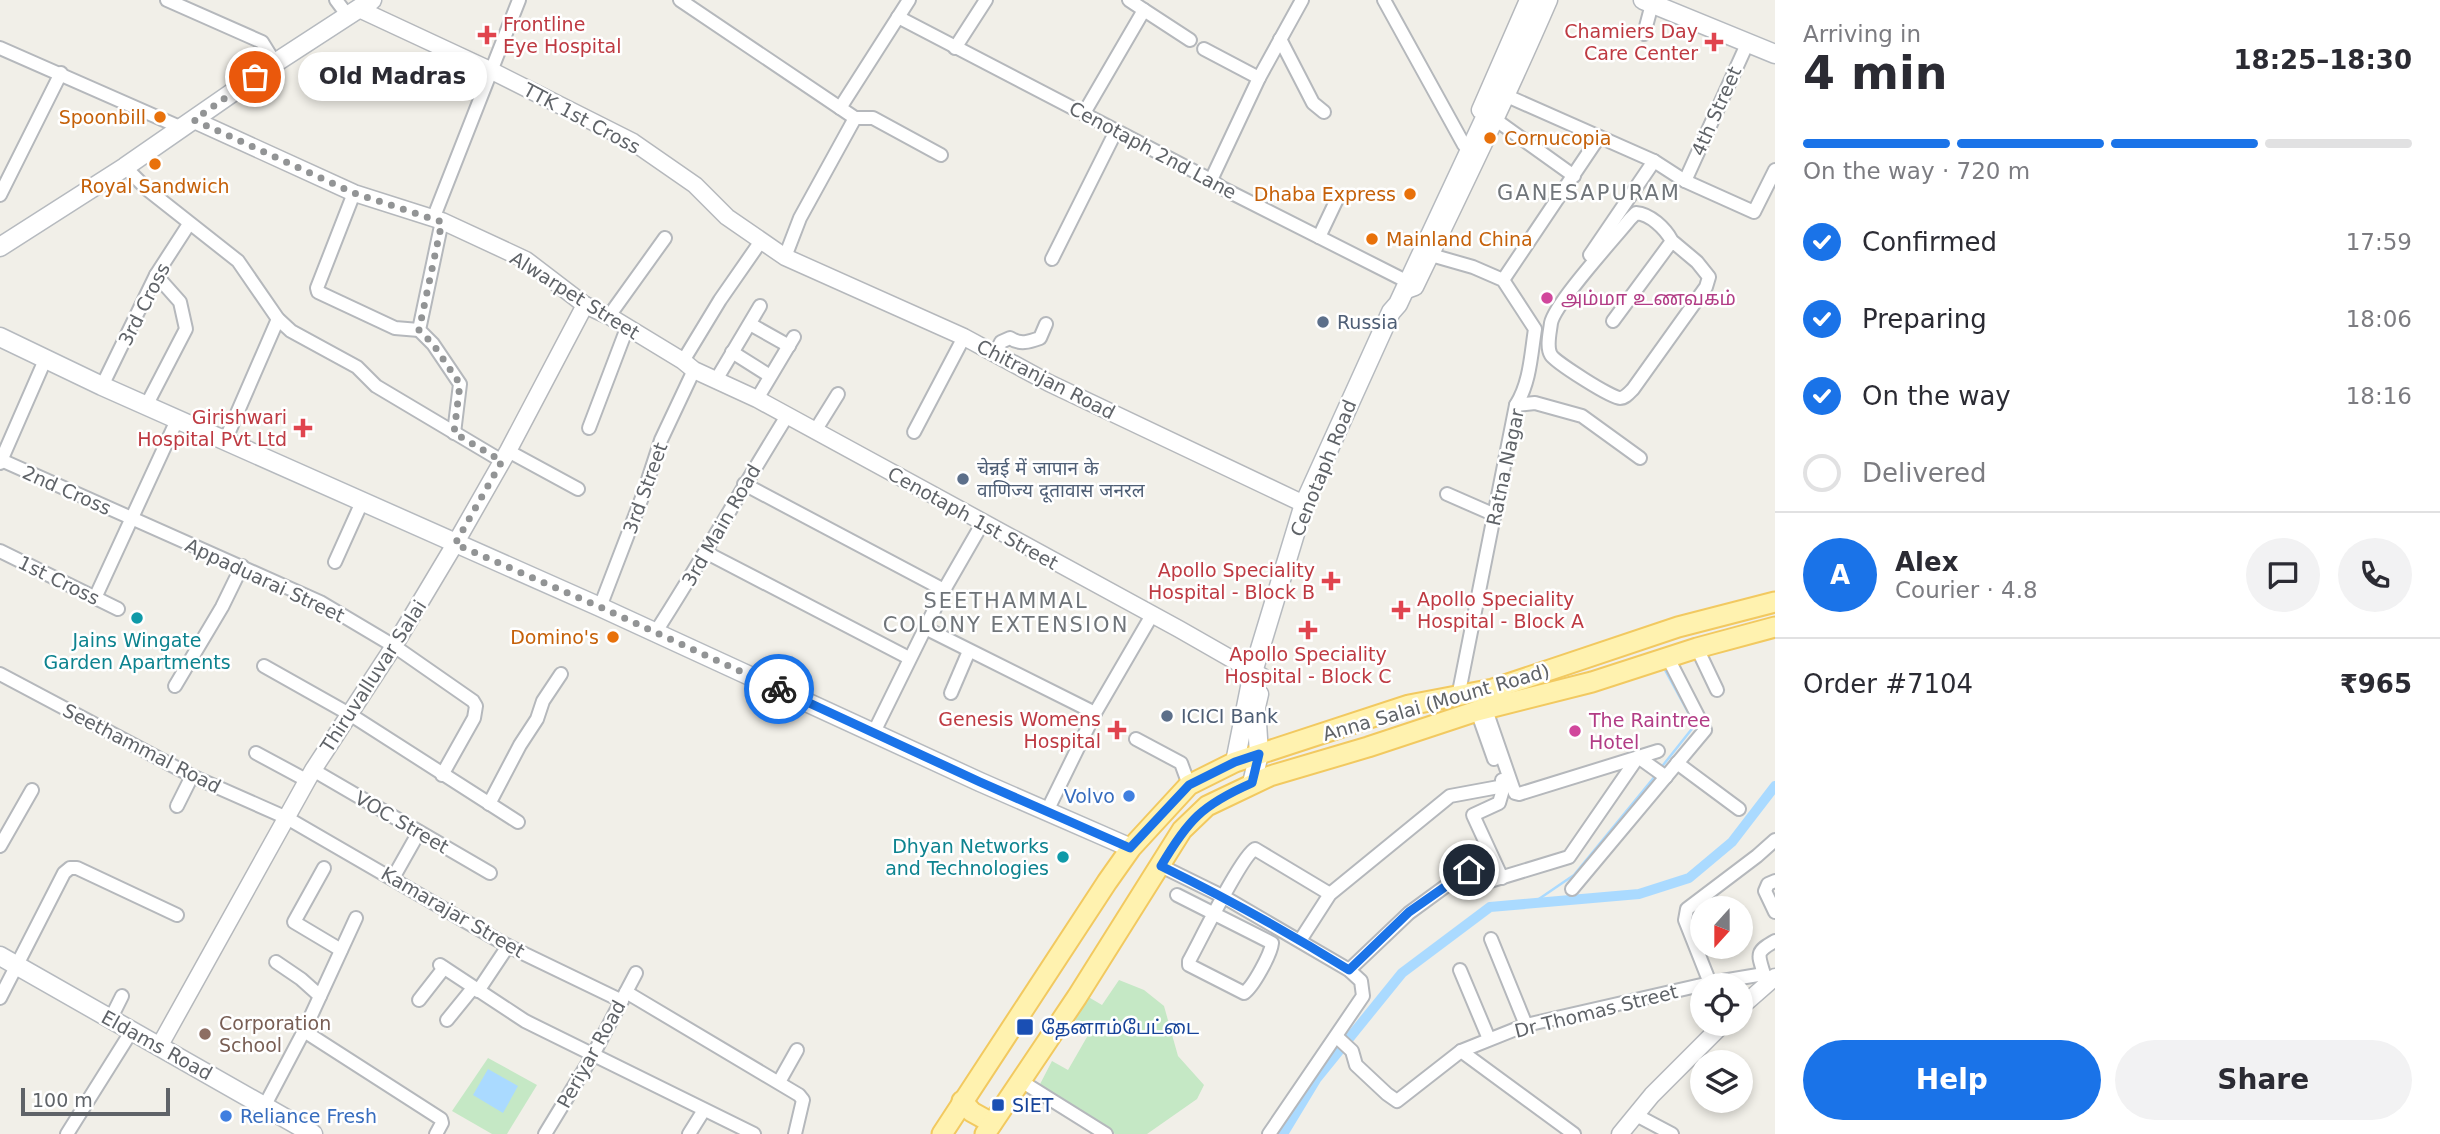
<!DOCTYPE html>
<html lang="en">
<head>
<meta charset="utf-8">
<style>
  :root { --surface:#fff; --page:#f2f2f3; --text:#2b2b33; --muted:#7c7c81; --line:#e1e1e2; --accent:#1a73e8 }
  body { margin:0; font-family:"DejaVu Sans","Noto Sans Devanagari","Noto Sans Tamil",sans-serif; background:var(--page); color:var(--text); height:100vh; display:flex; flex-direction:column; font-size:26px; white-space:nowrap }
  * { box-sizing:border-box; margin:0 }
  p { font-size:23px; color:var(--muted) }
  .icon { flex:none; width:38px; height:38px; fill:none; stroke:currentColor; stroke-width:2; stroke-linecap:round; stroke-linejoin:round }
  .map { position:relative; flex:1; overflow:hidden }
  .details { display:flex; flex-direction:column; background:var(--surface); width:665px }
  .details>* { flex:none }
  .needle { width:46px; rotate:201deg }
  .fabs { position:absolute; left:1690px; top:896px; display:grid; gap:14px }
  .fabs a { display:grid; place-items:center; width:63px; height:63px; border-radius:50%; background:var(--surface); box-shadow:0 4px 10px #0003; font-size:35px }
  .scale { position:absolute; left:21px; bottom:18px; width:149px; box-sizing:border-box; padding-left:7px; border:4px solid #5f6368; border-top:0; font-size:19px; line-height:24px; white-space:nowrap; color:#5f6368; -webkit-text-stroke:5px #fff; paint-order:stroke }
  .pin { position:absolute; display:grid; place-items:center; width:60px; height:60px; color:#fff; margin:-30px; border:4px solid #fff; border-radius:50%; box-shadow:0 2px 7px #0007 }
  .courier { position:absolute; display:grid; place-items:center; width:70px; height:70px; margin:-35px; border:5px solid #1a73e8; border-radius:50%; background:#fff; color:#222; box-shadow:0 2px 9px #0007 }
  .bubble { position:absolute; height:49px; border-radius:24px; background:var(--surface); box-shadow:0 4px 10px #0003; font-size:23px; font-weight:800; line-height:49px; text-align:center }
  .summary em { font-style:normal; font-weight:800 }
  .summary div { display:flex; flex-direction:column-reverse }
  .summary { display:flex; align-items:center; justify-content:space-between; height:119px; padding:0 28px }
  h1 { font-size:46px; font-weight:800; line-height:52px }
  .bar { display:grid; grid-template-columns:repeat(4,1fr); gap:10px 7px; align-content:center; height:84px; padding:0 28px }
  .bar i { height:9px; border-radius:5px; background:var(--line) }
  .bar .selected { background:var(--accent) }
  .bar p { grid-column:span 4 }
  .line { display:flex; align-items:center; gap:18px; padding:0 28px; border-top:2px solid var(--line) }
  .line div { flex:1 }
  .round { display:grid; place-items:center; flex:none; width:74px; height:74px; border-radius:37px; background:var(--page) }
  ol { padding:0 28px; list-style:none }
  li { display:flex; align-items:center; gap:21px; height:77px }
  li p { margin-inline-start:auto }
  li .icon { padding:7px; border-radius:50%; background:var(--accent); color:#fff; stroke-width:4 }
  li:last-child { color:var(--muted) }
  li i { width:38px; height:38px; border:4px solid var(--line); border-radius:50% }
  .action { display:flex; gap:14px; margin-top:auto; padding:14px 28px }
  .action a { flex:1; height:80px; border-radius:42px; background:var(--accent); color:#fff; font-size:28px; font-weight:800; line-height:80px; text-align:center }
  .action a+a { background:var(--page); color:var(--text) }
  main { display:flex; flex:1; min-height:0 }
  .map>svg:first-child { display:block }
</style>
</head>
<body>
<main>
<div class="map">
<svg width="1775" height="1134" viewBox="0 0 1775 1134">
  <rect width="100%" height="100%" fill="#f1efe8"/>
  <g fill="#c5e8c5">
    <polygon points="1119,980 1144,990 1164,1006 1178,1056 1204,1085 1197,1099 1147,1134 1115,1134 1038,1088 1052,1061 1068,1070 1091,1030 1075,1020 1085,995 1102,1005"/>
    <polygon points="488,1058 537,1085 507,1134 492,1134 452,1111"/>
  </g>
  <polygon fill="#aadaff" points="488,1069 518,1086 503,1113 473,1095"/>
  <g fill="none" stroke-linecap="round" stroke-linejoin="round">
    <g stroke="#aadaff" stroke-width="2.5">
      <polyline points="1660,769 1695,725 1665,670"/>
      <polyline points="1533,903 1574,875 1656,775"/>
    </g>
    <polyline stroke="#aadaff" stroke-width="10" points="1283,1134 1317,1078 1402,973 1490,907 1639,894 1689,878 1732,842 1775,786"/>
    <g stroke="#b5b8bc" stroke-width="16">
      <g id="minor">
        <polyline points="167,0 262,42 275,63"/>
        <polyline points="336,0 348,16"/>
        <polyline points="680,0 855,118 873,118 941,155"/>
        <polyline points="1384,0 1464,145"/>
        <polyline points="1144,10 1190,40"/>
        <polyline points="898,17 1211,180 1222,188 1408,282"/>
        <polyline points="1644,34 1652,4"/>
        <polyline points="1280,39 1313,103 1324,112"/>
        <polyline points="0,48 182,128"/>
        <polyline points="955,48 986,0"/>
        <polyline points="1204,49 1259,78"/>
        <polyline points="1507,96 1654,161 1685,181 1754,212 1775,170"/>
        <polyline points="840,108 909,0"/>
        <polyline points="1084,113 1144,10 1129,0"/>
        <polyline points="1496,120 1574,176"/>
        <polyline points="125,167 148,190 238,261 278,319 291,331 357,367 376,386 502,461"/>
        <polyline points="1211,180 1259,78 1302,0"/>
        <polyline points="1685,181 1748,42"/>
        <polyline points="354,193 317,288 318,292 395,328 419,330"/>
        <polyline points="0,195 61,73"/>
        <polyline points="433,219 519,0"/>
        <polyline points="442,221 419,330 433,344 460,384 454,433"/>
        <polyline points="1319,237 1338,197"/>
        <path d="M1431,255l42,12 30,13 32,49c-4,26 -5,54 -19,76l-58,292"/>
        <polyline points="1590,255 1654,161"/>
        <polyline points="785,257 800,218 855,118"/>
        <polyline points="1052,259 1116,131"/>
        <polyline points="1503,280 1599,137"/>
        <polyline points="609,316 665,238"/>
        <path d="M1613,321l59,-80c-7,-13 -22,-27 -36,-28l-6,6c-16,20 -75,84 -79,104 -1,9 -5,24 0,32 4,7 62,44 69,43 5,0 9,-5 13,-9l73,-102 3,-10 -12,-15 -25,-21"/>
        <polyline points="750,324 789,346"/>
        <polyline points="732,352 770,376"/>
        <path d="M995,354l6,-12 9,-4c10,7 19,4 30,0l6,-14"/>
        <polyline points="683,361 720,300 761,241"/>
        <polyline points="716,380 760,306"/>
        <polyline points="102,386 156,275 189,224"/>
        <polyline points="757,399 794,337"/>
        <polyline points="1516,405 1535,403 1582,416 1640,458"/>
        <polyline points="146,406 186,329 180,302 156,275"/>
        <polyline points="589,428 627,328"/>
        <polyline points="815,431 838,394"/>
        <polyline points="914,432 964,337"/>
        <polyline points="225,441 278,319"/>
        <polyline points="508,451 578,489"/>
        <polyline points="1,460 320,602 394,646 473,701 476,706 474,718 442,775"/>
        <polyline points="0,463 45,360"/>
        <polyline points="744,484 944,590"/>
        <polyline points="1447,494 1495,515"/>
        <polyline points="0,551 118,609"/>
        <polyline points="707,553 909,658"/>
        <polyline points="335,562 362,502"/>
        <polyline points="95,598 177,420"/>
        <polyline points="600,607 643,495 661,440 694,370"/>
        <polyline points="925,628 1095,713"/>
        <path d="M655,633c46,-71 87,-145 132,-217"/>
        <polyline points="1697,648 1717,690"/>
        <polyline points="264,666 351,715 518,822"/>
        <polyline points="0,674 192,776 287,818 508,946 622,1001"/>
        <polyline points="175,686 222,607 242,566"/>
        <polyline points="951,693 969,651"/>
        <polyline points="1486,710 1513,788 1515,793 1519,794 1658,751"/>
        <polyline points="1477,711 1494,759"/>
        <polyline points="874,732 944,590 982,524"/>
        <polyline points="1136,739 1181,763 1189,785"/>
        <polyline points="256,753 308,781"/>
        <polyline points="1677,763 1739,809"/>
        <polyline points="313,770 490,873"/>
        <polyline points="489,804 520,745 537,719 543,701 561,674"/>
        <polyline points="177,806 192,776"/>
        <polyline points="1047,811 1095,713 1152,615"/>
        <polyline points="0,846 32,790"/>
        <polyline points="1161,866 1224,897 1349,970 1361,981 1363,996 1269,1134"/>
        <polyline points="324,868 294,922 341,950"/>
        <polyline points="393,878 419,832"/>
        <polyline points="1502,878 1473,815 1499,803 1504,786 1502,780"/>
        <polyline points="1775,881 1768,884 1765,891 1775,912"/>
        <polyline points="1572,889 1705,730 1668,658"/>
        <path d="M1177,895l95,48c-1,11 -19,44 -28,50l-55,-28v-4c10,-18 53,-106 66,-112l75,45"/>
        <polyline points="1301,939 1330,894 1450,796 1504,786"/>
        <polyline points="1491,939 1526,1025"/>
        <polyline points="276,962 301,979 320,996"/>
        <polyline points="440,965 525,1021 754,1134"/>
        <polyline points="1349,970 1409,913 1465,872 1475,870 1490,881 1569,857 1638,757 1666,777"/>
        <polyline points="1460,970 1489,1039"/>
        <path d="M1764,974c-6,-20 -9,-22 11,-33"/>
        <polyline points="1710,983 1685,920 1687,909 1757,856 1775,840"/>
        <polyline points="478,991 508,946"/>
        <polyline points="626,992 799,1095 803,1100 795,1134"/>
        <polyline points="0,998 64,873 70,868 77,868 177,915"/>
        <polyline points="419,1000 444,968"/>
        <polyline points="110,1020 122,996"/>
        <polyline points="447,1020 473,988"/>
        <polyline points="304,1031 441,1119 442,1123 436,1134"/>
        <polyline points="1338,1038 1352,1051 1356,1065 1387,1094 1397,1101 1461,1051 1526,1025 1710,983 1764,974 1770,980"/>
        <polyline points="1461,1051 1574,1134"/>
        <polyline points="1021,1081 1106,1134"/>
        <polyline points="779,1082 797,1050"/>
        <polyline points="265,1105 304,1031 356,918"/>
        <polyline points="1636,1115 1672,1134"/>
        <polyline points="67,1134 131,1032"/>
        <polyline points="545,1134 593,1055 636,973"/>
        <polyline points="689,1134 704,1110"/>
      </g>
    </g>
    <g stroke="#b5b8bc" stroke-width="19">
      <g id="tertiary">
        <polyline points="359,9 490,70 633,142 695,185 727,217 785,257 964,337 1049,383 1304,504"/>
        <polyline points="1480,110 1528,0"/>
        <polyline points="194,120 354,193 442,221 526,260 585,305 609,316 683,361 694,370 757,399 1179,629 1263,677"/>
        <path d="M1404,291l11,-4c46,-95 92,-190 134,-287"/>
        <polyline points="1741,1007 1775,977"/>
        <polyline points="160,1045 313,770 394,646 455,544 508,451 585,305"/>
        <polyline points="1620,1134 1652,1095 1723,1024"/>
      </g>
    </g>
    <g stroke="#b6babf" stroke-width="21">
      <g id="secondary">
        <polyline points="1643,0 1775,54"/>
        <polyline points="0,247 125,167 275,63 372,0"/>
        <polyline points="0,337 102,386 600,607 980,782 1131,848"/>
        <polyline points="1235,762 1253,672 1304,504 1391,312 1398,304 1540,0"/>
        <polyline points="1252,783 1259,754 1256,707 1259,694"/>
        <polyline points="0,956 313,1134"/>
      </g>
    </g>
    <g stroke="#f2c960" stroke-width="23">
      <g id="primary">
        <polyline points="962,1101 972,1112 992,1123"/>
        <polyline points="942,1134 1107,882 1131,848 1189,785 1235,762 1409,705 1493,689 1678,627 1775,602"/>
        <polyline points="985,1134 1077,997 1182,830 1207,806 1270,776 1368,747 1477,711 1592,682 1697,648 1775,627"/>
      </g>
    </g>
    <use href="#minor" stroke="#fff" stroke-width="12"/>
    <use href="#tertiary" stroke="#fff" stroke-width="16"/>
    <use href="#secondary" stroke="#fff" stroke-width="18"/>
    <use href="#primary" stroke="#fff2af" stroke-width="19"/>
  </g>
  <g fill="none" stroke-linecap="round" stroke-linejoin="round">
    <polyline stroke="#929495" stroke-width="7" stroke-dasharray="0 12.6" points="255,77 194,120 354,193 442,222 419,330 433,344 460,384 454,433 502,461 455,544 600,607 779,689"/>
    <path stroke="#1a73e8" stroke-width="9" d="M779,689l201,93 150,66 59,-63 46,-23 24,-8 -7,29c-50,22 -64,37 -91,83 65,32 127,66 188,104l60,-58 60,-42"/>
  </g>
  <g fill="#e0444e" stroke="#fff" stroke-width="2.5">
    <path d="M483.5 24.5h7v7h7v7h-7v7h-7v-7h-7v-7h7z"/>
    <path d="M1710.5 31.5h7v7h7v7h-7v7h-7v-7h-7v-7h7z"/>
    <path d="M299.5 417.5h7v7h7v7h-7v7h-7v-7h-7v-7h7z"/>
    <path d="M1327.5 570.5h7v7h7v7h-7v7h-7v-7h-7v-7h7z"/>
    <path d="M1397.5 599.5h7v7h7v7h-7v7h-7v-7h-7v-7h7z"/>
    <path d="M1304.5 619.5h7v7h7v7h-7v7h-7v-7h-7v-7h7z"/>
    <path d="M1113.5 719.5h7v7h7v7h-7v7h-7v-7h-7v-7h7z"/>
  </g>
  <g fill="#e8710a" stroke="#fff" stroke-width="2.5">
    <circle cx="160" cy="117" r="7"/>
    <circle cx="1490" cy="138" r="7"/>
    <circle cx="155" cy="164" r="7"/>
    <circle cx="1410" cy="194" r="7"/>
    <circle cx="1372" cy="239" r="7"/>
    <circle cx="613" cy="637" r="7"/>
  </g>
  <g fill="#d1479c" stroke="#fff" stroke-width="2.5">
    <circle cx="1547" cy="298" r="7"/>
    <circle cx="1575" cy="731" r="7"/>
  </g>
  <g fill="#5c6f8a" stroke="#fff" stroke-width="2.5">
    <circle cx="1323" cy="322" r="7"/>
    <circle cx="963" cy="479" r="7"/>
    <circle cx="1167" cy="716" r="7"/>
  </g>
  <g fill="#0f9aa8" stroke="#fff" stroke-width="2.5">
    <circle cx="137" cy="618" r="7"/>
    <circle cx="1063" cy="857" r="7"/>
  </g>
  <g fill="#3f7fe0" stroke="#fff" stroke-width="2.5">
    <circle cx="1129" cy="796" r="7"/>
    <circle cx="226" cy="1116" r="7"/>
  </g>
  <g fill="#1a4fb4" stroke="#fff" stroke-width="2.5">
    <rect x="1016" y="1018" width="18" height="18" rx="3.5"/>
    <rect x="991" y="1098" width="14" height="14" rx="3.5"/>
  </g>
  <circle fill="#8d6e63" stroke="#fff" stroke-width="2.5" cx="205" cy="1034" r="7"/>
  <g text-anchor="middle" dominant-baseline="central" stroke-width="5" stroke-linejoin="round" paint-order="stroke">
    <g font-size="19" fill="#be3a42" stroke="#fff" text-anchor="end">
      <text x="503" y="24" text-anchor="start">Frontline<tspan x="503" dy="22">Eye Hospital</tspan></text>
      <text x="1698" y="31">Chamiers Day<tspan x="1698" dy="22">Care Center</tspan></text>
      <text x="287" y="417">Girishwari<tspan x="287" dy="22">Hospital Pvt Ltd</tspan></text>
      <text x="1315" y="570">Apollo Speciality<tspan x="1315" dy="22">Hospital - Block B</tspan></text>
      <text x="1417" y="599" text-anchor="start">Apollo Speciality<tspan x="1417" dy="22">Hospital - Block A</tspan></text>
      <text x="1308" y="654" text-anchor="middle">Apollo Speciality<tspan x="1308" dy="22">Hospital - Block C</tspan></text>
      <text x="1101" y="719">Genesis Womens<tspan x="1101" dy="22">Hospital</tspan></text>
    </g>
    <g font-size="19" fill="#5f6368" stroke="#fff">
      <text transform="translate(1716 111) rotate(-66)">4th Street</text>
      <text transform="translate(582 118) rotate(28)">TTK 1st Cross</text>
      <text transform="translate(1153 150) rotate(28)">Cenotaph 2nd Lane</text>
      <text transform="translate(575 295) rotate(32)">Alwarpet Street</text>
      <text transform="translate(144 304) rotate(-63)">3rd Cross</text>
      <text transform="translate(1046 379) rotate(27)">Chitranjan Road</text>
      <text transform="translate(1505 467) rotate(-78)">Ratna Nagar</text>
      <text transform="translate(1323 468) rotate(-68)">Cenotaph Road</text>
      <text transform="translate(645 488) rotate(-70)">3rd Street</text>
      <text transform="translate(67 490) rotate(24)">2nd Cross</text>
      <text transform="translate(973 518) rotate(29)">Cenotaph 1st Street</text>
      <text transform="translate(721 525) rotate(-60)">3rd Main Road</text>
      <text transform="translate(59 580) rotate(26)">1st Cross</text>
      <text transform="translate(265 580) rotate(25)">Appaduarai Street</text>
      <text transform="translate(373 676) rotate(-57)">Thiruvalluvar Salai</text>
      <text transform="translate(1436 702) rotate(-16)">Anna Salai (Mount Road)</text>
      <text transform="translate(142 748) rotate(27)">Seethammal Road</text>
      <text transform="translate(402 822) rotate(30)">VOC Street</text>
      <text transform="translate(453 912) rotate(30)">Kamarajar Street</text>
      <text transform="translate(1596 1011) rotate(-14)">Dr Thomas Street</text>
      <text transform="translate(157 1045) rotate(29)">Eldams Road</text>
      <text transform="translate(591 1054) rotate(-61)">Periyar Road</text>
    </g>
    <g font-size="19" fill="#c56008" stroke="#fff" text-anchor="end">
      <text x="146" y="117">Spoonbill</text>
      <text x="1504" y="138" text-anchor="start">Cornucopia</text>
      <text x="155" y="186" text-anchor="middle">Royal Sandwich</text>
      <text x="1396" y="194">Dhaba Express</text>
      <text x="1386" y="239" text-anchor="start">Mainland China</text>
      <text x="599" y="637">Domino's</text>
    </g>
    <g font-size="19" fill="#b23c85" stroke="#fff" text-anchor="start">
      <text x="1561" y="298">அம்மா உணவகம்</text>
      <text x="1589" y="720">The Raintree<tspan x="1589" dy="22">Hotel</tspan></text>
    </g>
    <g font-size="19" fill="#4e5e75" stroke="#fff" text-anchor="start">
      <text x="1337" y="322">Russia</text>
      <text x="977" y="468">चेन्नई में जापान के<tspan x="977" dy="22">वाणिज्य दूतावास जनरल</tspan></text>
      <text x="1181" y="716">ICICI Bank</text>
    </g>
    <g font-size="19" fill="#0d838f" stroke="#fff">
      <text x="137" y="640">Jains Wingate<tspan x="137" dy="22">Garden Apartments</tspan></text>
      <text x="1049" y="846" text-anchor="end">Dhyan Networks<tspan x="1049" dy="22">and Technologies</tspan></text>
    </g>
    <g font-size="19" fill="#366cbe" stroke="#fff" text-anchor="end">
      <text x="1115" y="796">Volvo</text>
      <text x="240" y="1116" text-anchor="start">Reliance Fresh</text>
    </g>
    <g font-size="19" fill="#785e54" stroke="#fff" text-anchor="start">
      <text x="219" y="1023">Corporation<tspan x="219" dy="22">School</tspan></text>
    </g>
    <g font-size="19" fill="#164399" stroke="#fff" text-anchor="start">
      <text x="1041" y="1027">தேனாம்பேட்டை</text>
      <text x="1012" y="1105">SIET</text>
    </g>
    <g font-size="21" letter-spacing="2" fill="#70757a" stroke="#fff">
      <text x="1589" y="193">GANESAPURAM</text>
      <text x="1006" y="601">SEETHAMMAL<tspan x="1006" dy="24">COLONY EXTENSION</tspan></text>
    </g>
  </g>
</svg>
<div class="fabs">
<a><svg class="needle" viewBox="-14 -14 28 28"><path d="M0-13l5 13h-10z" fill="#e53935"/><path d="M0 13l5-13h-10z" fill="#7c7c81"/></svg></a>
<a><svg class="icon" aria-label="locate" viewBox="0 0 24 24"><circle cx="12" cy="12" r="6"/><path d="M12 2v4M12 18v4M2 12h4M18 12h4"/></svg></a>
<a><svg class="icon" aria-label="layers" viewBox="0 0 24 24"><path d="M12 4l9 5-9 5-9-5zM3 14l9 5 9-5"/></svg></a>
</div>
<div class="scale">100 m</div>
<div class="pin" style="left:255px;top:77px;background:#ea580c"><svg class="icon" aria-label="bag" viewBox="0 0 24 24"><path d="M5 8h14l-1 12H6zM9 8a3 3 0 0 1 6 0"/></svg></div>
<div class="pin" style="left:1469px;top:870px;background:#1f2937"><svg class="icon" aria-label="home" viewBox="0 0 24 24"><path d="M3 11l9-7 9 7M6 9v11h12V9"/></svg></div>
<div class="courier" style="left:779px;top:689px"><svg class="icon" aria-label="bike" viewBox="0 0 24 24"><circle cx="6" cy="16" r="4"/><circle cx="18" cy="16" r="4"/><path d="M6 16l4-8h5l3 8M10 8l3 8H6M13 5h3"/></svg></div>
<div class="bubble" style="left:298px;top:52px;width:189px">Old Madras</div>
</div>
<section class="details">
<div class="summary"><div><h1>4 min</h1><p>Arriving in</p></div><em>18:25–18:30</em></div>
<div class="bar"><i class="selected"></i><i class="selected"></i><i class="selected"></i><i></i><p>On the way · 720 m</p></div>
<ol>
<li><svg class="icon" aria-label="check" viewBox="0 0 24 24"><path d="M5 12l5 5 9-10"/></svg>Confirmed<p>17:59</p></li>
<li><svg class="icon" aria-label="check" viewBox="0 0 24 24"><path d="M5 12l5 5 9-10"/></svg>Preparing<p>18:06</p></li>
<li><svg class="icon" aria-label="check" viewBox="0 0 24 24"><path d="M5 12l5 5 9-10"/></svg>On the way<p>18:16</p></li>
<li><i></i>Delivered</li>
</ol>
<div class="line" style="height:126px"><b class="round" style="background:var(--accent);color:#fff">A</b><div><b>Alex</b><p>Courier · 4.8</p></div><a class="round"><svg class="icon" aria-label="chat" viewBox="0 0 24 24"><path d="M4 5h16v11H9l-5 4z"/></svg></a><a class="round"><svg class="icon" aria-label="phone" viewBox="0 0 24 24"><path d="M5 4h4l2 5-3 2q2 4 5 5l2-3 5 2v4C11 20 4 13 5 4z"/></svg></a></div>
<div class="line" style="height:91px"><div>Order #7104</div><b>₹965</b></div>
<div class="action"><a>Help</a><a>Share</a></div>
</section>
</main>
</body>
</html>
